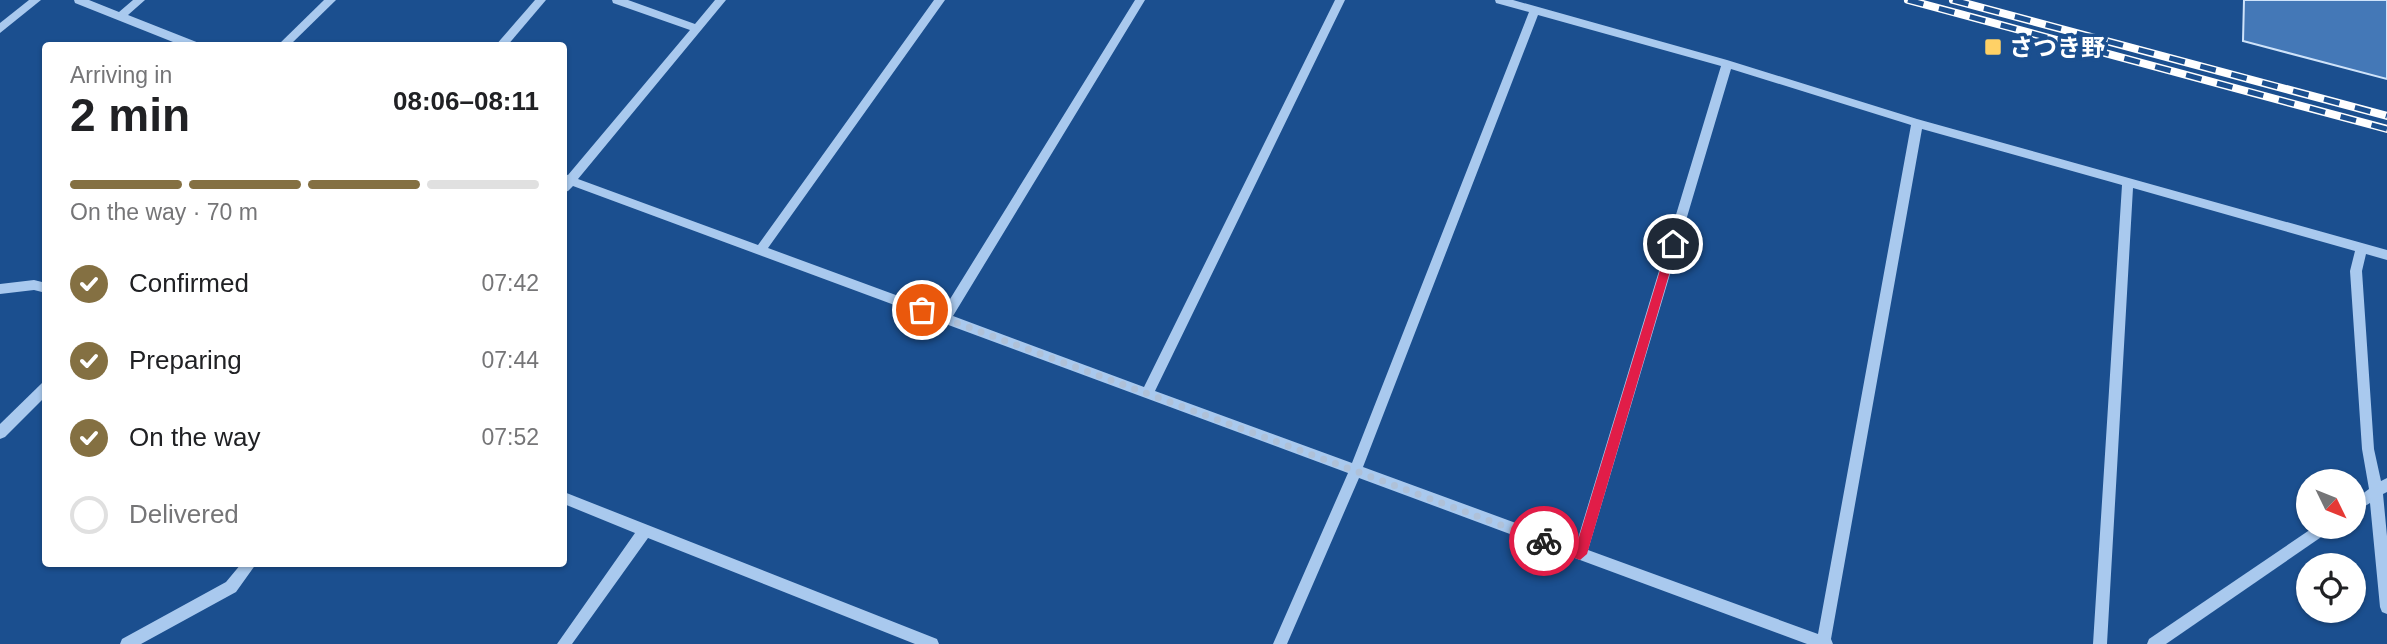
<!DOCTYPE html>
<html lang="en">
<head>
<meta charset="utf-8">
<style>
  :root { --surface:#fff; --page:#f2f2f2; --text:#202124; --muted:#757577; --line:#e0e0e0; --accent:#847042 }
  body { margin:0; font-family:Helvetica,"Noto Sans JP",sans-serif; background:var(--page); color:var(--text); height:100vh; display:flex; flex-direction:column; font-size:26px; white-space:nowrap }
  * { box-sizing:border-box; margin:0 }
  p { font-size:23px; color:var(--muted) }
  .icon { flex:none; width:38px; height:38px; fill:none; stroke:currentColor; stroke-width:2; stroke-linecap:round; stroke-linejoin:round }
  .map { position:relative; flex:1; overflow:hidden }
  .drawer { position:absolute; left:42px; top:42px; width:525px; height:525px; display:flex; flex-direction:column; background:var(--surface); border-radius:7px; box-shadow:0 2px 5px #0004 }
  .drawer>* { flex:none }
  .needle { width:46px; rotate:133deg }
  .fabs { position:absolute; left:2296px; top:469px; display:grid; gap:14px }
  .fabs a { display:grid; place-items:center; width:70px; height:70px; border-radius:50%; background:var(--surface); box-shadow:0 2px 5px #0004; font-size:35px }
  .pin { position:absolute; display:grid; place-items:center; width:60px; height:60px; color:#fff; margin:-30px; border:4px solid #fff; border-radius:50%; box-shadow:0 2px 7px #0007 }
  .courier { position:absolute; display:grid; place-items:center; width:70px; height:70px; margin:-35px; border:5px solid #e11d48; border-radius:50%; background:#fff; color:#222; box-shadow:0 2px 9px #0007 }
  .headline em { font-style:normal; font-weight:700 }
  .headline div { display:flex; flex-direction:column-reverse }
  .headline { display:flex; align-items:center; justify-content:space-between; height:119px; padding:0 28px }
  h1 { font-size:46px; font-weight:700; line-height:52px }
  .bar { display:grid; grid-template-columns:repeat(4,1fr); gap:10px 7px; align-content:center; height:84px; padding:0 28px }
  .bar i { height:9px; border-radius:5px; background:var(--line) }
  .bar .selected { background:var(--accent) }
  .bar p { grid-column:span 4 }
  ol { padding:0 28px; list-style:none }
  li { display:flex; align-items:center; gap:21px; height:77px }
  li p { margin-inline-start:auto }
  li .icon { padding:7px; border-radius:50%; background:var(--accent); color:#fff; stroke-width:4 }
  li:last-child { color:var(--muted) }
  li i { width:38px; height:38px; border:4px solid var(--line); border-radius:50% }
  .map>svg:first-child { display:block }
</style>
</head>
<body>
<div class="map">
<svg width="2387" height="644" viewBox="0 0 2387 644">
  <rect width="100%" height="100%" fill="#1b4f8f"/>
  <polygon fill="#4478b7" stroke="#cfe3fa" stroke-width="2" points="2244,0 2387,0 2387,79 2243,41"/>
  <g fill="none" stroke-linecap="round" stroke-linejoin="round">
    <g fill="#a9c9ee" fill-rule="evenodd">
      <polygon points="29,0 41,0 0,33 0,23"/>
      <polygon points="74,0 89,0 119,12 133,0 145,0 128,15 199,43 200,46 183,46 75,3"/>
      <polygon points="324,0 336,0 289,46 277,46"/>
      <polygon points="535,0 546,0 507,46 495,46"/>
      <path d="M612,0h16l67,24 20,-24h11l-148,179 180,66 176,-245h11l-177,248 174,64 193,-312h10l-192,316 191,71 191,-387h10l-190,391 197,72 177,-451 -33,-9 -1,-3h18l214,60 190,59 470,131v10l-21,-6 -4,17 12,178 7,32 6,-3v14l-4,2 4,42v78l-5,-2 -2,-5 -10,-104 -16,10v-13l15,-11 -7,-40 -12,-178 5,-20 -222,-63 -26,456h-14l29,-459 -200,-56 -91,510 2,5h-26l-448,-166 -72,166h-14l75,-171 -775,-287 -5,5 -4,1v-18l4,1 122,-145 -77,-27zM1538,15l183,51 -145,479 -213,-78zM1731,69l180,56 -93,509 -230,-84z"/>
      <polygon points="34,280 46,283 46,293 34,290 0,294 0,284"/>
      <polygon points="46,382 46,396 5,437 0,439 0,424 42,383"/>
      <polygon points="564,492 937,639 939,644 915,644 648,538 572,644 557,644 635,533 564,504"/>
      <polygon points="2314,527 2332,527 2330,531 2166,644 2147,644 2149,639"/>
      <polygon points="241,564 256,564 236,592 141,644 120,644 122,639 226,582"/>
    </g>
    <g stroke="#fff" stroke-width="8">
      <g id="rail">
        <polyline points="1908,0 2387,129"/>
        <polyline points="1953,0 2387,116"/>
      </g>
    </g>
    <use href="#rail" stroke="#1b4f8f" stroke-width="5" stroke-dasharray="16" stroke-linecap="butt"/>
  </g>
  <polygon fill="#e11d48" points="1673,240 1678,244 1587,554 1580,560 1539,545 1538,541 1544,535 1576,547 1668,244"/>
  <g fill="none" stroke-linecap="round" stroke-linejoin="round">
    <polyline stroke="#afc1d8" stroke-width="7" stroke-dasharray="0 12.6" points="922,310 1544,541"/>
  </g>
  <rect fill="#ffd166" stroke="#1b4f8f" stroke-width="2.5" x="1984" y="38" width="18" height="18" rx="3.5"/>
  <g text-anchor="middle" dominant-baseline="central" stroke-width="7" stroke-linejoin="round" paint-order="stroke">
    <g font-size="24" font-weight="bold" fill="#fff" stroke="#1b4f8f" text-anchor="start">
      <text x="2009" y="47">さつき野</text>
    </g>
  </g>
</svg>
<div class="fabs">
<a><svg class="needle" viewBox="-14 -14 28 28"><path d="M0-13l5 13h-10z" fill="#e53935"/><path d="M0 13l5-13h-10z" fill="#757577"/></svg></a>
<a><svg class="icon" aria-label="locate" viewBox="0 0 24 24"><circle cx="12" cy="12" r="6"/><path d="M12 2v4M12 18v4M2 12h4M18 12h4"/></svg></a>
</div>
<div class="pin" style="left:922px;top:310px;background:#ea580c"><svg class="icon" aria-label="bag" viewBox="0 0 24 24"><path d="M5 8h14l-1 12H6zM9 8a3 3 0 0 1 6 0"/></svg></div>
<div class="pin" style="left:1673px;top:244px;background:#1f2937"><svg class="icon" aria-label="home" viewBox="0 0 24 24"><path d="M3 11l9-7 9 7M6 9v11h12V9"/></svg></div>
<div class="courier" style="left:1544px;top:541px"><svg class="icon" aria-label="bike" viewBox="0 0 24 24"><circle cx="6" cy="16" r="4"/><circle cx="18" cy="16" r="4"/><path d="M6 16l4-8h5l3 8M10 8l3 8H6M13 5h3"/></svg></div>
<section class="drawer">
<div class="headline"><div><h1>2 min</h1><p>Arriving in</p></div><em>08:06–08:11</em></div>
<div class="bar"><i class="selected"></i><i class="selected"></i><i class="selected"></i><i></i><p>On the way · 70 m</p></div>
<ol>
<li><svg class="icon" aria-label="check" viewBox="0 0 24 24"><path d="M5 12l5 5 9-10"/></svg>Confirmed<p>07:42</p></li>
<li><svg class="icon" aria-label="check" viewBox="0 0 24 24"><path d="M5 12l5 5 9-10"/></svg>Preparing<p>07:44</p></li>
<li><svg class="icon" aria-label="check" viewBox="0 0 24 24"><path d="M5 12l5 5 9-10"/></svg>On the way<p>07:52</p></li>
<li><i></i>Delivered</li>
</ol>
</section>
</div>
</body>
</html>
